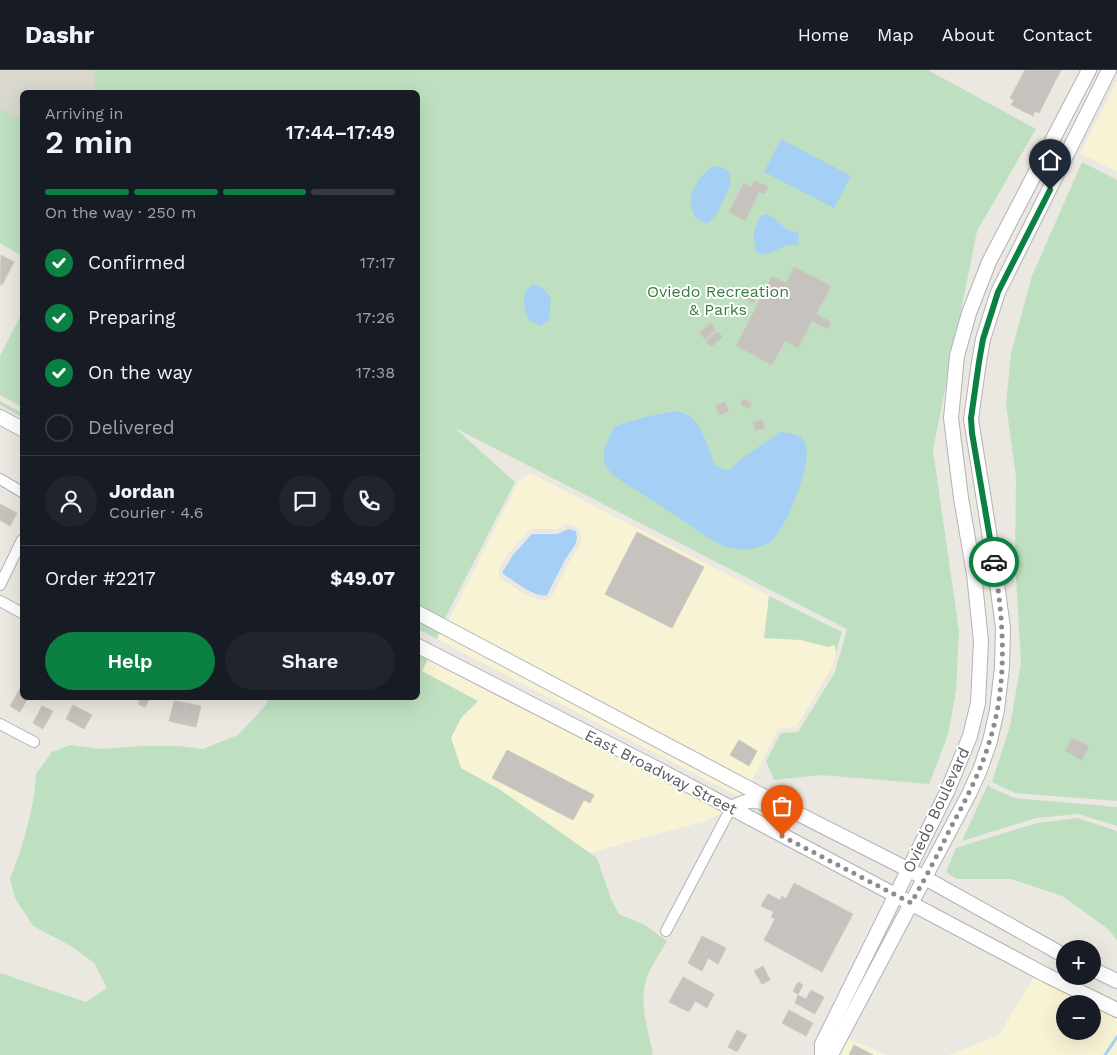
<!DOCTYPE html>
<html lang="en">
<head>
<meta charset="utf-8">
<style>
  :root { --surface:#171b24; --page:#20242c; --text:#f1f3f6; --muted:#9ea1a6; --line:#363941; --accent:#0b8043 }
  body { margin:0; font-family:"Work Sans",sans-serif; background:var(--page); color:var(--text); height:100vh; display:flex; flex-direction:column; font-size:19px; white-space:nowrap }
  * { box-sizing:border-box; margin:0 }
  p { font-size:16px; color:var(--muted) }
  .icon { flex:none; width:28px; height:28px; fill:none; stroke:currentColor; stroke-width:2; stroke-linecap:round; stroke-linejoin:round }
  .map { position:relative; flex:1; overflow:hidden }
  .sheet { position:absolute; left:20px; top:20px; width:400px; height:610px; display:flex; flex-direction:column; background:var(--surface); border-radius:8px; box-shadow:0 5px 20px #0002 }
  .sheet>* { flex:none }
  .fabs { position:absolute; left:1056px; top:870px; display:grid; gap:10px }
  .fabs a { display:grid; place-items:center; width:45px; height:45px; border-radius:50%; background:var(--surface); box-shadow:0 5px 20px #0002; font-size:25px }
  .pin { position:absolute; display:grid; place-items:center; width:42px; height:42px; color:#fff; margin:-51px -21px; border-radius:50% 50% 50% 0; rotate:-45deg; box-shadow:0 0 5px #0007 }
  .pin .icon { rotate:45deg }
  .courier { position:absolute; display:grid; place-items:center; width:50px; height:50px; margin:-25px; border:4px solid #0b8043; border-radius:50%; background:#fff; color:#222; box-shadow:0 1px 6px #0007 }
  .headline em { font-style:normal; font-weight:600 }
  .headline div { display:flex; flex-direction:column-reverse }
  .headline { display:flex; align-items:center; justify-content:space-between; height:85px; padding:0 25px }
  h1 { font-size:32px; font-weight:600; line-height:38px }
  .bar { display:grid; grid-template-columns:repeat(4,1fr); gap:8px 5px; align-content:center; height:60px; padding:0 25px }
  .bar i { height:6px; border-radius:4px; background:var(--line) }
  .bar .active { background:var(--accent) }
  .bar p { grid-column:span 4 }
  .line { display:flex; align-items:center; gap:12px; padding:0 25px; border-top:1px solid var(--line) }
  .line div { flex:1 }
  .round { display:grid; place-items:center; flex:none; width:52px; height:52px; border-radius:26px; background:var(--page) }
  ol { padding:0 25px; list-style:none }
  li { display:flex; align-items:center; gap:15px; height:55px }
  li p { margin-inline-start:auto }
  li .icon { padding:5px; border-radius:50%; background:var(--accent); color:#fff; stroke-width:4 }
  li:last-child { color:var(--muted) }
  li i { width:28px; height:28px; border:2px solid var(--line); border-radius:50% }
  .cta { display:flex; gap:10px; margin-top:auto; padding:10px 25px }
  .cta a { flex:1; height:58px; border-radius:30px; background:var(--accent); color:#fff; font-size:20px; font-weight:600; line-height:58px; text-align:center }
  .cta a+a { background:var(--page); color:var(--text) }
  header { display:flex; align-items:center; gap:30px; box-sizing:border-box; height:70px; padding:0 25px; background:var(--surface); border-bottom:1px solid var(--line) }
  header strong { font-size:24px }
  nav { display:flex; gap:28px; margin-inline-start:auto; font-size:18px }
  .map>svg:first-child { display:block }
</style>
</head>
<body>
<header>
<strong>Dashr</strong>
<nav><a>Home</a><a>Map</a><a>About</a><a>Contact</a></nav>
</header>
<div class="map">
<svg width="1117" height="985" viewBox="0 0 1117 985">
  <rect width="100%" height="100%" fill="#eae8e0"/>
  <g fill="#f9f3d6" fill-rule="evenodd">
    <polygon points="1117,11 1117,102 1080,83"/>
    <path d="M530,403l239,123 -5,42 37,2 27,7 7,-2 1,8 -4,14 -26,44 -10,16 -16,1 -3,3 -23,46 -13,21 -304,-159 4,-10 5,-3 73,-145zM566,454h4l10,5 1,10 -3,9 -8,12 -19,38 -8,3 -7,-2 -12,-5 -24,-16 -2,-6 3,-7 9,-13 20,-23h28z"/>
    <polygon points="432,580 726,734 722,743 705,751 589,783 499,719 461,698 451,668 461,648 475,635 422,601"/>
    <path d="M1038,900l79,42v43h-168l50,-20zM1065,934h27v27h-27z"/>
    <polygon points="846,968 887,985 836,985"/>
  </g>
  <polygon fill="#dad7ce" points="0,0 93,0 95,22 22,22 22,49 0,38"/>
  <g fill="#bee0c0">
    <polygon points="93,0 928,0 1036,59 977,161 933,380 959,561 956,621 948,665 929,714 821,705 774,710 766,691 781,663 798,662 835,602 847,559 455,358 515,412 442,554 418,545 418,501 420,493 418,488 418,22 95,22"/>
    <polygon points="0,38 22,49 22,186 0,173"/>
    <polygon points="1082,92 1117,110 1117,731 1015,723 992,712 1010,656 1021,593 1015,490 1016,407 1006,334 1011,283 1032,206"/>
    <polygon points="22,243 22,337 0,325 0,286"/>
    <polygon points="0,331 22,343 22,347 0,335"/>
    <polygon points="769,526 842,562 836,583 835,575 828,577 801,570 764,568"/>
    <polygon points="418,551 441,559 437,569 418,559"/>
    <path d="M418,573l14,7 -10,21 56,30 -17,17 -10,20 10,30 38,21 98,69 14,41 8,15 26,11 22,16c-8,15 -22,33 -23,50 -2,20 4,42 9,62l-1,2h-652v-82l86,29 21,-14 -13,-25 -23,-17 -38,-20 -18,-28 -5,-19 11,-30 8,-29 5,-24 2,-22 16,-22 19,-7 28,4 42,-3h38l24,3 35,-14 27,-29 4,-8h149z"/>
    <polygon points="988,714 990,717 1014,728 1117,737 1117,756 1078,744 1036,748 962,771"/>
    <polygon points="1077,748 1117,761 1117,870 1108,859 1062,826 1011,809 957,809 946,802 956,778 1037,753"/>
  </g>
  <g fill="#a5cff5">
    <polygon points="781,69 851,106 834,138 764,102"/>
    <path d="M713,96l11,2 5,4 2,12 -15,31 -8,8c-6,0 -9,-2 -13,-7 -12,-16 3,-40 18,-50z"/>
    <path d="M766,144c14,5 16,17 33,19l-1,12h-10l-25,10 -7,-4 -3,-17 7,-18z"/>
    <path d="M533,214l10,4 8,10 -2,22 -8,6 -11,-5c-7,-12 -11,-29 3,-37z"/>
    <path d="M677,341c25,5 29,33 38,54l10,5 6,-1 9,-9 40,-28c9,1 18,1 24,9 12,15 -18,89 -33,100 -12,9 -30,10 -44,6 -14,-4 -27,-15 -39,-23 -18,-12 -36,-24 -54,-35 -34,-21 -38,-28 -19,-63l34,-10z"/>
    <path d="M568,459l8,2 1,7 -2,7 -9,13 -19,37c-12,4 -34,-15 -45,-22l11,-18 19,-21h26z"/>
  </g>
  <g fill="none" stroke-linecap="round" stroke-linejoin="round">
    <polyline stroke="#a5cff5" stroke-width="3" points="1105,985 1117,967"/>
  </g>
  <g fill="#c6c2bd" stroke="#cecabf">
    <polygon points="1025,0 1061,0 1039,43 1035,41 1033,46 1011,35 1014,30 1010,28"/>
    <polygon points="755,110 768,117 764,124 759,122 745,151 729,142 744,113 751,117"/>
    <polygon points="1,185 14,192 2,215 0,214"/>
    <polygon points="794,197 831,216 816,244 831,252 828,259 812,251 798,278 785,271 772,295 736,276 772,206 786,213"/>
    <polygon points="746,220 757,225 753,233 742,227"/>
    <polygon points="711,253 716,260 705,269 699,263"/>
    <polygon points="717,261 723,267 711,277 706,271"/>
    <polygon points="743,329 752,333 749,339 741,335"/>
    <polygon points="725,332 729,341 720,345 715,336"/>
    <polygon points="762,349 765,358 755,361 753,352"/>
    <polygon points="0,434 17,443 10,456 0,450"/>
    <polygon points="637,462 704,497 672,558 605,524"/>
    <polygon points="22,615 22,628 28,628 20,642 10,636"/>
    <polygon points="141,628 150,628 145,637 138,634"/>
    <polygon points="174,631 187,633 182,654 169,651"/>
    <polygon points="187,633 201,636 196,657 182,654"/>
    <polygon points="73,635 92,645 84,659 66,649"/>
    <polygon points="42,636 53,641 43,659 33,653"/>
    <polygon points="1072,668 1089,676 1082,690 1065,681"/>
    <polygon points="739,670 757,681 749,696 730,685"/>
    <polygon points="507,680 594,725 590,733 584,730 573,750 492,708"/>
    <polygon points="794,813 853,844 822,902 764,870 775,849 771,847 774,842 761,836 768,824 780,830 782,826 786,829"/>
    <polygon points="702,866 726,878 718,894 708,888 702,901 688,893"/>
    <polygon points="763,896 770,910 762,914 754,901"/>
    <polygon points="683,907 714,924 707,938 695,931 689,942 669,932"/>
    <polygon points="798,912 803,915 798,924 793,921"/>
    <polygon points="811,920 824,927 815,944 795,933 798,925 806,929"/>
    <polygon points="789,940 813,953 806,966 782,953"/>
    <polygon points="737,960 747,965 737,982 728,977"/>
    <polygon points="854,975 873,985 849,985"/>
  </g>
  <g fill="none" stroke-linecap="round" stroke-linejoin="round">
    <g stroke="#b1b2b7" stroke-width="12">
      <g id="street">
        <polyline points="0,409 22,422"/>
        <polyline points="0,515 22,470"/>
        <polyline points="0,531 22,543"/>
        <polyline points="0,654 34,672"/>
        <polyline points="666,861 731,738"/>
      </g>
    </g>
    <g stroke="#b0b2b6" stroke-width="16">
      <g id="secondary">
        <polyline points="0,347 22,359"/>
        <polyline points="418,543 765,727 925,808 1065,886"/>
        <polyline points="418,576 652,696 1046,905 1117,940"/>
        <path d="M731,738c13,-6 22,-11 36,-3"/>
        <polyline points="1092,899 1117,911"/>
        <polyline points="822,985 822,974 947,722 970,666 978,633 981,571 974,504 961,428 951,348 957,286 969,243 989,192 1089,0"/>
        <polyline points="828,985 833,981 969,724 980,700 990,671 997,640 1002,597 1003,558 996,506 971,349 979,292 983,269 998,222 1109,0"/>
      </g>
    </g>
    <use href="#street" stroke="#fff" stroke-width="10"/>
    <use href="#secondary" stroke="#fff" stroke-width="14"/>
  </g>
  <g fill="none" stroke-linecap="round" stroke-linejoin="round">
    <path stroke="#8c8c8c" stroke-width="5" stroke-dasharray="0 9" d="M782,766l129,67c14,-24 27,-49 39,-74 15,-28 30,-56 39,-86 19,-59 15,-121 5,-181"/>
    <polyline stroke="#0b8043" stroke-width="6" points="994,492 972,363 971,348 979,292 983,269 993,238 998,222 1050,120"/>
  </g>
  <g text-anchor="middle" dominant-baseline="central" stroke-width="4" stroke-linejoin="round" paint-order="stroke">
    <g font-size="16" fill="#3b7c41" stroke="#fff">
      <text x="718" y="221">Oviedo Recreation<tspan x="718" dy="18">&amp; Parks</tspan></text>
    </g>
    <g font-size="16" fill="#595b5f" stroke="#fff">
      <text transform="translate(661 702) rotate(27)">East Broadway Street</text>
      <text transform="translate(936 740) rotate(-65)">Oviedo Boulevard</text>
    </g>
  </g>
</svg>
<div class="fabs">
<a>+</a>
<a>−</a>
</div>
<div class="pin" style="left:782px;top:766px;background:#ea580c"><svg class="icon" aria-label="bag" viewBox="0 0 24 24"><path d="M5 8h14l-1 12H6zM9 8a3 3 0 0 1 6 0"/></svg></div>
<div class="pin" style="left:1050px;top:120px;background:#1f2937"><svg class="icon" aria-label="home" viewBox="0 0 24 24"><path d="M3 11l9-7 9 7M6 9v11h12V9"/></svg></div>
<div class="courier" style="left:994px;top:492px"><svg class="icon" aria-label="car" viewBox="0 0 24 24"><path d="M5 17H2v-5l4-1 3-4h7l3 4 3 1v5h-3M9 17h6M6 11h13"/><circle cx="7" cy="17" r="2"/><circle cx="17" cy="17" r="2"/></svg></div>
<section class="sheet">
<div class="headline"><div><h1>2 min</h1><p>Arriving in</p></div><em>17:44–17:49</em></div>
<div class="bar"><i class="active"></i><i class="active"></i><i class="active"></i><i></i><p>On the way · 250 m</p></div>
<ol>
<li><svg class="icon" aria-label="check" viewBox="0 0 24 24"><path d="M5 12l5 5 9-10"/></svg>Confirmed<p>17:17</p></li>
<li><svg class="icon" aria-label="check" viewBox="0 0 24 24"><path d="M5 12l5 5 9-10"/></svg>Preparing<p>17:26</p></li>
<li><svg class="icon" aria-label="check" viewBox="0 0 24 24"><path d="M5 12l5 5 9-10"/></svg>On the way<p>17:38</p></li>
<li><i></i>Delivered</li>
</ol>
<div class="line" style="height:90px"><a class="round"><svg class="icon" aria-label="person" viewBox="0 0 24 24"><circle cx="12" cy="8" r="4"/><path d="M4 21q1-7 8-7t8 7"/></svg></a><div><b>Jordan</b><p>Courier · 4.6</p></div><a class="round"><svg class="icon" aria-label="chat" viewBox="0 0 24 24"><path d="M4 5h16v11H9l-5 4z"/></svg></a><a class="round"><svg class="icon" aria-label="phone" viewBox="0 0 24 24"><path d="M5 4h4l2 5-3 2q2 4 5 5l2-3 5 2v4C11 20 4 13 5 4z"/></svg></a></div>
<div class="line" style="height:65px"><div>Order #2217</div><b>$49.07</b></div>
<div class="cta"><a>Help</a><a>Share</a></div>
</section>
</div>
</body>
</html>
